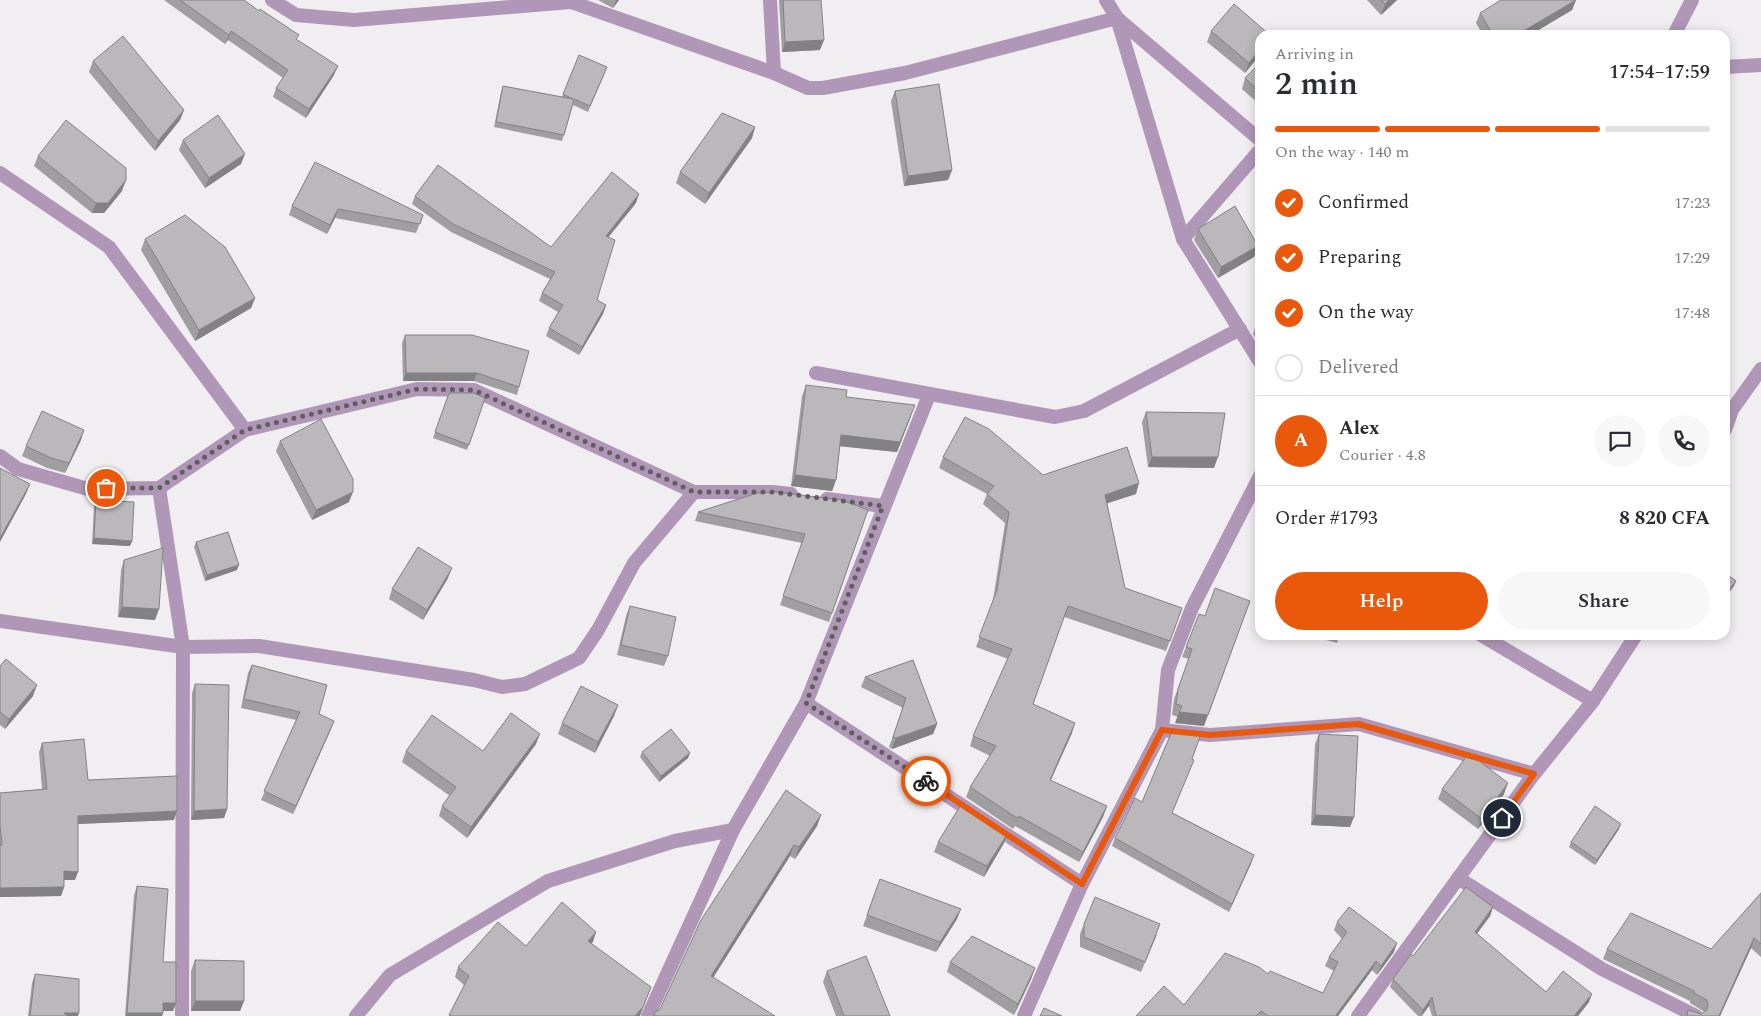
<!DOCTYPE html>
<html lang="en">
<head>
<meta charset="utf-8">
<style>
  :root { --surface:#fff; --page:#f7f7f7; --text:#2b2b33; --muted:#7c7c81; --line:#e1e1e2; --accent:#ea580c }
  body { margin:0; font-family:Spectral,serif; background:var(--page); color:var(--text); height:100vh; display:flex; flex-direction:column; font-size:19px; white-space:nowrap }
  * { box-sizing:border-box; margin:0 }
  p { font-size:16px; color:var(--muted) }
  .icon { flex:none; width:28px; height:28px; fill:none; stroke:currentColor; stroke-width:2; stroke-linecap:round; stroke-linejoin:round }
  .map { position:relative; flex:1; overflow:hidden }
  .drawer { position:absolute; left:1255px; top:30px; width:475px; height:610px; display:flex; flex-direction:column; background:var(--surface); border-radius:15px; box-shadow:0 2px 12px #0003 }
  .drawer>* { flex:none }
  .pin { position:absolute; display:grid; place-items:center; width:42px; height:42px; color:#fff; margin:-21px; border:2px solid #fff; border-radius:50%; box-shadow:0 1px 5px #0007 }
  .courier { position:absolute; display:grid; place-items:center; width:50px; height:50px; margin:-25px; border:4px solid #ea580c; border-radius:50%; background:#fff; color:#222; box-shadow:0 1px 6px #0007 }
  .summary em { font-style:normal; font-weight:600 }
  .summary div { display:flex; flex-direction:column-reverse }
  .summary { display:flex; align-items:center; justify-content:space-between; height:85px; padding:0 20px }
  h1 { font-size:32px; font-weight:600; line-height:38px }
  .bar { display:grid; grid-template-columns:repeat(4,1fr); gap:8px 5px; align-content:center; height:60px; padding:0 20px }
  .bar i { height:6px; border-radius:4px; background:var(--line) }
  .bar .active { background:var(--accent) }
  .bar p { grid-column:span 4 }
  .line { display:flex; align-items:center; gap:12px; padding:0 20px; border-top:1px solid var(--line) }
  .line div { flex:1 }
  .round { display:grid; place-items:center; flex:none; width:52px; height:52px; border-radius:26px; background:var(--page) }
  ol { padding:0 20px; list-style:none }
  li { display:flex; align-items:center; gap:15px; height:55px }
  li p { margin-inline-start:auto }
  li .icon { padding:5px; border-radius:50%; background:var(--accent); color:#fff; stroke-width:4 }
  li:last-child { color:var(--muted) }
  li i { width:28px; height:28px; border:2px solid var(--line); border-radius:50% }
  .action { display:flex; gap:10px; margin-top:auto; padding:10px 20px }
  .action a { flex:1; height:58px; border-radius:30px; background:var(--accent); color:#fff; font-size:20px; font-weight:600; line-height:58px; text-align:center }
  .action a+a { background:var(--page); color:var(--text) }
  .map>svg:first-child { display:block }
</style>
</head>
<body>
<div class="map">
<svg width="1761" height="1016" viewBox="0 0 1761 1016">
  <rect width="100%" height="100%" fill="#f1eef1"/>
  <g fill="none" stroke-linecap="round" stroke-linejoin="round">
    <g stroke="#b096b7" stroke-width="14">
      <polyline points="272,0 296,15 354,20 571,2 774,73 808,88 823,88 905,73 1117,18 1260,140"/>
      <polyline points="770,0 774,73"/>
      <polyline points="1106,0 1117,18 1183,239 1260,362"/>
      <polyline points="1674,35 1692,0"/>
      <polyline points="1725,67 1761,65"/>
      <polyline points="0,173 109,247 245,430"/>
      <polyline points="1183,239 1260,150"/>
      <polyline points="816,373 1055,417 1084,411 1240,329"/>
      <polyline points="1725,430 1732,410 1761,369"/>
      <polyline points="0,456 18,469 88,489 159,488 245,430 417,389 474,390 694,492 773,492 791,494"/>
      <polyline points="159,488 183,647 182,1016"/>
      <polyline points="827,499 883,506"/>
      <polyline points="0,621 183,647 259,646 474,680 502,687 525,684 579,658 598,630 634,563 694,492"/>
      <polyline points="1481,635 1593,701"/>
      <polyline points="806,703 1082,884"/>
      <polyline points="1162,730 1210,735 1359,724 1534,774"/>
      <polyline points="1458,878 1602,969 1696,1016"/>
      <polyline points="356,1016 390,975 548,881 675,841 733,830"/>
      <polyline points="648,1016 733,830 806,703 929,395"/>
      <polyline points="1024,1016 1082,884 1162,730 1168,670 1192,608 1260,476"/>
      <polyline points="1358,1016 1534,774 1593,701 1636,635"/>
    </g>
  </g>
  <g fill="#a09ea1">
    <polygon points="164,0 244,0 297,40 334,75 306,118 273,97 276,88 283,78 228,40 225,44"/>
    <polygon points="598,0 619,0 613,8 605,4"/>
    <polygon points="779,0 821,0 820,50 782,52"/>
    <polygon points="1367,0 1397,0 1381,15"/>
    <polygon points="1576,0 1572,10 1530,35 1483,35 1476,23 1480,13"/>
    <polygon points="1211,31 1270,35 1245,73 1207,42"/>
    <polygon points="579,55 605,73 588,112 573,105 562,141 494,127 501,92 503,86 562,97"/>
    <polygon points="93,61 184,110 180,120 155,151 89,72"/>
    <polygon points="1260,63 1260,105 1242,89 1245,78"/>
    <polygon points="895,91 952,170 948,180 904,186 891,101"/>
    <polygon points="755,127 752,138 705,204 676,183 680,172"/>
    <polygon points="183,140 241,164 205,188 179,150"/>
    <polygon points="38,156 122,191 104,213 92,213 34,166"/>
    <polygon points="315,162 423,215 416,233 335,218 327,234 289,215 292,206"/>
    <polygon points="415,196 551,247 636,203 608,237 597,300 606,305 603,314 579,355 546,336 549,328 558,312 539,301 542,293 550,279 451,232 412,204"/>
    <polygon points="1198,229 1258,246 1254,257 1218,278 1194,240"/>
    <polygon points="145,239 255,298 251,308 195,341 141,250"/>
    <polygon points="1260,322 1260,346 1253,334 1255,328"/>
    <polygon points="405,335 519,387 517,395 474,381 403,381 402,343"/>
    <polygon points="806,385 911,416 897,452 840,446 836,480 832,491 791,486 802,396"/>
    <polygon points="449,393 485,398 467,450 433,438"/>
    <polygon points="1146,412 1214,468 1148,467 1142,422"/>
    <polygon points="81,440 65,473 47,468 22,456 26,446"/>
    <polygon points="280,441 349,502 312,520 276,451"/>
    <polygon points="943,457 1043,475 1136,494 1107,503 1125,588 1182,608 1166,651 1064,617 1033,704 1072,733 1050,781 1107,806 1103,817 1079,862 1015,826 1013,829 966,797 970,787 990,756 970,746 973,736 1008,659 976,647 993,600 1005,523 983,504 987,494 939,468"/>
    <polygon points="96,500 132,541 130,546 92,544 94,505"/>
    <polygon points="868,510 829,622 780,605 802,543 695,521 698,512"/>
    <polygon points="196,542 237,570 205,581 194,547"/>
    <polygon points="124,560 155,620 118,617 121,570"/>
    <polygon points="448,578 423,620 389,599 392,589"/>
    <polygon points="630,606 668,656 664,666 617,655 626,616"/>
    <polygon points="1199,614 1205,616 1204,726 1175,723 1178,717 1172,715 1174,699 1189,659 1182,657"/>
    <polygon points="1309,635 1340,635 1337,643"/>
    <polygon points="913,660 937,724 933,734 892,749 889,747 903,708 861,687 865,677"/>
    <polygon points="252,665 319,714 331,729 293,814 261,800 296,720 241,708 248,673"/>
    <polygon points="0,666 33,696 5,729 0,725"/>
    <polygon points="195,684 227,809 224,818 191,820 192,693"/>
    <polygon points="618,705 614,716 595,753 558,734 562,723"/>
    <polygon points="1319,734 1350,827 1311,825 1315,744"/>
    <polygon points="42,743 88,780 174,820 78,824 75,880 64,880 64,887 61,896 0,897 0,793 42,789 39,752"/>
    <polygon points="536,744 467,838 439,816 442,806 450,796 402,762 406,751 483,751"/>
    <polygon points="642,752 690,753 688,758 659,782 640,757"/>
    <polygon points="1442,789 1504,794 1478,829 1438,799"/>
    <polygon points="1142,802 1173,813 1254,855 1229,912 1112,846 1115,838"/>
    <polygon points="821,815 817,826 795,859 790,856 713,978 775,1016 652,1016 653,1014 660,1009 701,920"/>
    <polygon points="1619,829 1595,865 1569,847 1571,842"/>
    <polygon points="938,842 1004,843 984,877 934,852"/>
    <polygon points="880,879 957,919 936,952 863,926"/>
    <polygon points="137,886 176,1003 173,1011 163,1011 162,1016 125,1016 134,895"/>
    <polygon points="1761,893 1761,957 1751,948 1720,1016 1686,1016 1688,1010 1701,1014 1704,1012 1703,1011 1690,1003 1690,1001 1603,959 1607,949 1711,949"/>
    <polygon points="1493,907 1490,916 1477,934 1546,992 1589,1002 1578,1016 1432,1016 1429,1006 1422,1016 1418,1016 1390,987 1393,979 1413,956"/>
    <polygon points="1337,922 1394,952 1377,975 1372,970 1338,1016 1136,1016 1184,1005 1268,974 1323,993 1334,971 1325,966 1329,957 1342,939 1334,930"/>
    <polygon points="1084,924 1157,935 1141,972 1080,947 1080,934"/>
    <polygon points="596,932 591,943 640,1016 449,1016 465,986 455,977 458,967 526,946"/>
    <polygon points="195,960 244,1001 240,1011 191,1011 191,971"/>
    <polygon points="950,962 1035,968 1031,979 1014,1015 947,972"/>
    <polygon points="827,971 890,1016 836,1016 823,982"/>
    <polygon points="35,974 78,1016 28,1016 32,983"/>
  </g>
  <g fill="#828183">
    <polygon points="616,0 619,0 613,8"/>
    <polygon points="1389,0 1397,0 1381,15 1385,4"/>
    <polygon points="1576,0 1572,10 1530,35 1517,35"/>
    <polygon points="231,31 228,40 225,44 229,35"/>
    <polygon points="824,40 820,50 782,52 785,42"/>
    <polygon points="1260,49 1260,55 1245,73 1249,63"/>
    <polygon points="338,66 334,75 306,118 309,109"/>
    <polygon points="184,110 180,120 155,151 158,141"/>
    <polygon points="755,127 752,138 705,204 709,193"/>
    <polygon points="245,154 241,164 205,188 209,178"/>
    <polygon points="952,170 948,180 904,186 908,176"/>
    <polygon points="126,180 122,191 104,213 92,213 96,203"/>
    <polygon points="639,194 636,203 603,244 606,236"/>
    <polygon points="338,209 335,218 327,234 330,225"/>
    <polygon points="1258,246 1254,257 1218,278 1221,267"/>
    <polygon points="255,298 251,308 195,341 199,330"/>
    <polygon points="606,305 603,314 579,355 582,347"/>
    <polygon points="406,373 477,373 474,381 403,381"/>
    <polygon points="911,416 897,452 837,446 841,435"/>
    <polygon points="84,430 81,440 65,473 69,463"/>
    <polygon points="1152,457 1218,457 1214,468 1148,467"/>
    <polygon points="795,475 836,480 832,491 791,486"/>
    <polygon points="1139,483 1136,494 1102,505 1105,495"/>
    <polygon points="30,484 26,494 0,542 0,538"/>
    <polygon points="353,492 349,502 312,520 316,510"/>
    <polygon points="94,538 132,541 130,546 92,544"/>
    <polygon points="239,565 237,570 205,581 207,575"/>
    <polygon points="452,568 448,578 423,620 427,610"/>
    <polygon points="1736,581 1734,586 1725,598 1725,595"/>
    <polygon points="1250,601 1204,726 1175,723 1179,712"/>
    <polygon points="122,607 159,609 155,620 118,617"/>
    <polygon points="37,685 33,696 5,729 9,719"/>
    <polygon points="618,705 614,716 595,753 598,742"/>
    <polygon points="334,721 331,729 293,814 296,806"/>
    <polygon points="1075,723 1072,733 1046,791 1050,780"/>
    <polygon points="937,724 933,734 892,749 896,738"/>
    <polygon points="540,734 536,744 467,838 471,827"/>
    <polygon points="690,753 688,758 659,782 661,776"/>
    <polygon points="1508,783 1504,794 1478,829 1482,819"/>
    <polygon points="1107,806 1103,817 1079,862 1083,852"/>
    <polygon points="227,809 224,818 191,820 194,811"/>
    <polygon points="177,811 174,820 75,824 78,816"/>
    <polygon points="821,815 817,826 795,859 799,847"/>
    <polygon points="1315,815 1354,817 1350,827 1311,825"/>
    <polygon points="1621,824 1619,829 1595,865 1597,860"/>
    <polygon points="1008,833 1004,843 984,877 987,866"/>
    <polygon points="794,845 790,856 707,987 711,976"/>
    <polygon points="1254,855 1251,864 1229,912 1232,904"/>
    <polygon points="64,871 78,872 75,880 60,880"/>
    <polygon points="64,887 61,896 0,897 0,888"/>
    <polygon points="1493,907 1490,916 1472,940 1475,932"/>
    <polygon points="961,909 957,919 936,952 940,942"/>
    <polygon points="596,932 593,942 584,951 588,941"/>
    <polygon points="1754,938 1751,948 1720,1016 1719,1016"/>
    <polygon points="1397,943 1394,952 1377,975 1381,966"/>
    <polygon points="1376,961 1372,970 1338,1016 1335,1016"/>
    <polygon points="1035,968 1031,979 1014,1015 1018,1004"/>
    <polygon points="651,987 640,1016 635,1016"/>
    <polygon points="1592,994 1589,1002 1578,1016 1574,1016"/>
    <polygon points="1432,997 1429,1006 1421,1016 1423,1010"/>
    <polygon points="195,1001 244,1001 240,1011 191,1011"/>
    <polygon points="163,1003 176,1003 173,1011 160,1011"/>
    <polygon points="64,1013 79,1013 78,1016 63,1016"/>
    <polygon points="127,1013 163,1013 162,1016 126,1016"/>
  </g>
  <g fill="#bab8bb" stroke="#828183">
    <polygon points="180,0 244,0 259,11 260,9 299,35 296,39 338,66 309,109 276,88 288,70 231,31 229,35"/>
    <polygon points="783,0 821,0 824,40 785,42"/>
    <polygon points="1381,0 1389,0 1385,4"/>
    <polygon points="1501,0 1576,0 1517,35 1493,35 1480,13"/>
    <polygon points="1234,4 1270,35 1260,35 1260,49 1249,63 1211,31"/>
    <polygon points="123,36 184,110 158,141 93,61"/>
    <polygon points="579,55 607,67 590,106 574,99 564,135 496,122 503,86 573,99 563,94"/>
    <polygon points="1260,63 1260,92 1245,78"/>
    <polygon points="939,84 952,170 908,176 895,91"/>
    <polygon points="722,113 755,127 709,193 680,172"/>
    <polygon points="218,115 245,154 209,178 183,140"/>
    <polygon points="66,120 126,168 126,180 108,203 96,203 38,156"/>
    <polygon points="315,162 423,215 420,224 338,209 330,225 292,206"/>
    <polygon points="438,165 551,247 612,172 639,194 606,236 615,240 597,300 606,305 582,347 549,328 563,305 542,293 555,272 453,224 415,196"/>
    <polygon points="1235,206 1258,246 1221,267 1198,229"/>
    <polygon points="185,215 225,247 255,298 199,330 145,239"/>
    <polygon points="1260,322 1260,337 1255,328"/>
    <polygon points="405,335 472,335 529,351 519,387 477,373 406,373"/>
    <polygon points="806,385 847,390 846,397 915,405 900,442 841,435 836,480 795,475"/>
    <polygon points="449,393 474,393 485,398 469,445 435,432"/>
    <polygon points="42,411 84,430 69,463 51,458 26,446"/>
    <polygon points="1146,412 1225,413 1218,457 1152,457"/>
    <polygon points="965,417 989,429 1043,475 1127,447 1139,483 1105,495 1125,588 1182,608 1170,641 1068,606 1033,704 1075,723 1050,780 1107,806 1083,852 1019,816 1017,818 970,787 996,746 973,736 1012,649 979,637 997,590 1009,512 987,494 994,486 943,457"/>
    <polygon points="321,419 353,479 353,492 316,510 280,441"/>
    <polygon points="0,468 30,484 0,538"/>
    <polygon points="776,492 842,500 868,510 832,613 783,596 805,534 698,512 757,493"/>
    <polygon points="96,500 134,502 132,541 94,538"/>
    <polygon points="228,532 239,565 207,575 196,542"/>
    <polygon points="418,547 452,568 427,610 392,589"/>
    <polygon points="163,548 159,609 122,607 124,560"/>
    <polygon points="1725,573 1736,581 1725,595"/>
    <polygon points="1215,588 1250,601 1208,715 1179,712 1182,706 1176,704 1178,689 1192,649 1186,647 1199,614 1205,616"/>
    <polygon points="630,606 676,617 668,656 621,645"/>
    <polygon points="6,659 37,685 9,719 0,712 0,666"/>
    <polygon points="913,660 937,724 896,738 893,737 906,698 865,677"/>
    <polygon points="252,665 327,685 319,714 334,721 296,806 264,791 300,712 244,699"/>
    <polygon points="195,684 229,685 227,809 194,811"/>
    <polygon points="581,686 618,705 598,742 562,723"/>
    <polygon points="511,713 540,734 471,827 442,806 456,787 406,751 432,715 483,751"/>
    <polygon points="671,729 690,753 661,776 642,752"/>
    <polygon points="1172,731 1201,734 1192,759 1194,760 1172,813 1254,855 1232,904 1115,838 1135,798 1142,802"/>
    <polygon points="1319,734 1358,736 1354,817 1315,815"/>
    <polygon points="84,739 88,780 177,776 177,811 78,816 78,872 64,871 64,887 0,888 0,845 2,845 0,826 0,793 47,789 42,743"/>
    <polygon points="1469,753 1508,783 1482,819 1442,789"/>
    <polygon points="786,790 821,815 799,847 794,845 711,976 775,1016 657,1016 653,1014 660,1009 701,920"/>
    <polygon points="962,803 1008,833 987,866 938,842"/>
    <polygon points="1595,806 1621,824 1597,860 1571,842"/>
    <polygon points="880,879 961,909 940,942 867,915"/>
    <polygon points="137,886 168,889 163,962 176,962 176,1003 163,1003 163,1013 127,1013"/>
    <polygon points="1466,887 1493,907 1475,932 1546,992 1563,971 1592,994 1574,1016 1436,1016 1432,997 1423,1010 1393,979 1411,954 1413,956"/>
    <polygon points="1761,893 1761,944 1754,938 1719,1016 1687,1016 1688,1010 1701,1014 1707,1010 1708,1005 1707,1000 1694,993 1694,991 1607,949 1631,913 1711,949"/>
    <polygon points="1095,897 1160,924 1145,962 1084,937 1084,924"/>
    <polygon points="562,902 596,932 588,941 651,987 643,1007 635,1016 452,1016 449,1015 469,976 458,967 498,922 526,946"/>
    <polygon points="1349,907 1397,943 1381,966 1376,961 1336,1015 1337,1016 1268,1016 1261,1011 1256,1016 1136,1016 1164,986 1184,1005 1225,953 1259,967 1268,974 1270,971 1323,993 1338,962 1329,957 1347,932 1337,922"/>
    <polygon points="972,936 1035,968 1018,1004 950,962"/>
    <polygon points="866,956 890,1016 844,1016 827,971"/>
    <polygon points="195,960 244,961 244,1001 195,1001"/>
    <polygon points="35,974 79,979 79,1013 64,1013 68,1016 30,1016"/>
    <polygon points="1044,1008 1062,1016 1040,1016"/>
  </g>
  <g fill="none" stroke-linecap="round" stroke-linejoin="round">
    <polyline stroke="#605e61" stroke-width="5" stroke-dasharray="0 9" points="106,488 159,488 245,430 417,389 474,390 694,492 773,492 883,506 806,703 926,781"/>
    <polyline stroke="#ea580c" stroke-width="6" points="926,781 1082,884 1162,730 1210,735 1358,724 1534,774 1502,818"/>
  </g>
</svg>
<div class="pin" style="left:106px;top:488px;background:#ea580c"><svg class="icon" aria-label="bag" viewBox="0 0 24 24"><path d="M5 8h14l-1 12H6zM9 8a3 3 0 0 1 6 0"/></svg></div>
<div class="pin" style="left:1502px;top:818px;background:#1f2937"><svg class="icon" aria-label="home" viewBox="0 0 24 24"><path d="M3 11l9-7 9 7M6 9v11h12V9"/></svg></div>
<div class="courier" style="left:926px;top:781px"><svg class="icon" aria-label="bike" viewBox="0 0 24 24"><circle cx="6" cy="16" r="4"/><circle cx="18" cy="16" r="4"/><path d="M6 16l4-8h5l3 8M10 8l3 8H6M13 5h3"/></svg></div>
<section class="drawer">
<div class="summary"><div><h1>2 min</h1><p>Arriving in</p></div><em>17:54–17:59</em></div>
<div class="bar"><i class="active"></i><i class="active"></i><i class="active"></i><i></i><p>On the way · 140 m</p></div>
<ol>
<li><svg class="icon" aria-label="check" viewBox="0 0 24 24"><path d="M5 12l5 5 9-10"/></svg>Confirmed<p>17:23</p></li>
<li><svg class="icon" aria-label="check" viewBox="0 0 24 24"><path d="M5 12l5 5 9-10"/></svg>Preparing<p>17:29</p></li>
<li><svg class="icon" aria-label="check" viewBox="0 0 24 24"><path d="M5 12l5 5 9-10"/></svg>On the way<p>17:48</p></li>
<li><i></i>Delivered</li>
</ol>
<div class="line" style="height:90px"><b class="round" style="background:var(--accent);color:#fff">A</b><div><b>Alex</b><p>Courier · 4.8</p></div><a class="round"><svg class="icon" aria-label="chat" viewBox="0 0 24 24"><path d="M4 5h16v11H9l-5 4z"/></svg></a><a class="round"><svg class="icon" aria-label="phone" viewBox="0 0 24 24"><path d="M5 4h4l2 5-3 2q2 4 5 5l2-3 5 2v4C11 20 4 13 5 4z"/></svg></a></div>
<div class="line" style="height:65px"><div>Order #1793</div><b>8 820 CFA</b></div>
<div class="action"><a>Help</a><a>Share</a></div>
</section>
</div>
</body>
</html>
